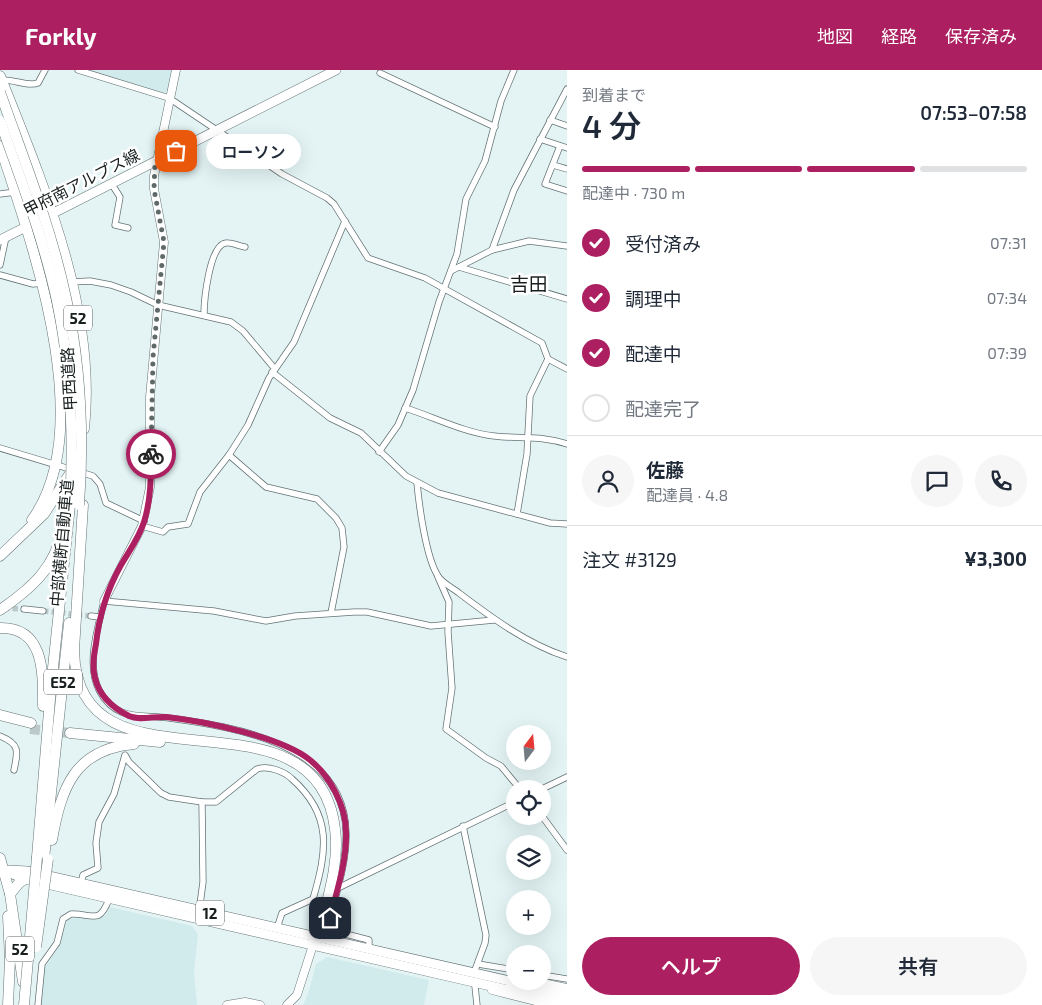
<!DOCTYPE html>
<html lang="ja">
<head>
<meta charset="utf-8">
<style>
  :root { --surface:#fff; --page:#f6f6f7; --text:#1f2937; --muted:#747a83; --line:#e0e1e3; --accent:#ac2061 }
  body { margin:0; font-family:"Exo 2","Noto Sans JP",sans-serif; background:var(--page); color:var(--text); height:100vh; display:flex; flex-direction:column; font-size:19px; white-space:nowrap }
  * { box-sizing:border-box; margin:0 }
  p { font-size:16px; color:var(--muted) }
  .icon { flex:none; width:28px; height:28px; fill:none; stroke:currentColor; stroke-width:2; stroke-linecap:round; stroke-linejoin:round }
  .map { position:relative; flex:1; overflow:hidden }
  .panel { display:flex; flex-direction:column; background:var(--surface); width:475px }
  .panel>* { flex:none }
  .needle { width:32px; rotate:16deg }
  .fabs { position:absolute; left:506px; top:655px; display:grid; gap:10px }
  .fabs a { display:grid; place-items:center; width:45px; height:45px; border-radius:50%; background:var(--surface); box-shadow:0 5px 20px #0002; font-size:25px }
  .pin { position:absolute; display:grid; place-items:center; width:42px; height:42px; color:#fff; margin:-21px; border-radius:10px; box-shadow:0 2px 8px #0006 }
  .courier { position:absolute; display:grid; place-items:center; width:50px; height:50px; margin:-25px; border:4px solid #ac2061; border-radius:50%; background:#fff; color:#222; box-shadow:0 1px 6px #0007 }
  .bubble { position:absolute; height:35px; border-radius:18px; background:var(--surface); box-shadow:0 5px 20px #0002; font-size:16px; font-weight:600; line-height:35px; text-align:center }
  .headline em { font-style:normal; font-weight:600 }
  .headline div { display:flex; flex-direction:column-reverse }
  .headline { display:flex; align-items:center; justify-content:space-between; height:85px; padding:0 15px }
  h1 { font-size:32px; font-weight:600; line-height:38px }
  .bar { display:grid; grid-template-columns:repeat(4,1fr); gap:8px 5px; align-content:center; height:60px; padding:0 15px }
  .bar i { height:6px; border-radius:4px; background:var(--line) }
  .bar .on { background:var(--accent) }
  .bar p { grid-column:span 4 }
  .line { display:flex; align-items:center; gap:12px; padding:0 15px; border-top:1px solid var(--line) }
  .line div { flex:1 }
  .round { display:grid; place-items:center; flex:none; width:52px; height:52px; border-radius:26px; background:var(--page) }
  ol { padding:0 15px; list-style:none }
  li { display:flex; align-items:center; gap:15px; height:55px }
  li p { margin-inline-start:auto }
  li .icon { padding:5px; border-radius:50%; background:var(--accent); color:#fff; stroke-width:4 }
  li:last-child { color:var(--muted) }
  li i { width:28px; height:28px; border:2px solid var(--line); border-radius:50% }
  .cta { display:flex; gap:10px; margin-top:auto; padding:10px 15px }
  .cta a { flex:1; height:58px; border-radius:30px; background:var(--accent); color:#fff; font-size:20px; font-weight:600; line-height:58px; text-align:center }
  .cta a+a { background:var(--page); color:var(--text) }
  header { display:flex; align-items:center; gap:30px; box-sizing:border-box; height:70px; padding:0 25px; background:var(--accent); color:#fff }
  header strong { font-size:24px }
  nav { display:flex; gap:28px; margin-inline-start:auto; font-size:18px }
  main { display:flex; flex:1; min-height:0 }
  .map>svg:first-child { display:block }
</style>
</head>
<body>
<header>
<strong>Forkly</strong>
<nav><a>地図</a><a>経路</a><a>保存済み</a></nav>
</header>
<main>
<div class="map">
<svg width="567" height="935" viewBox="0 0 567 935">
  <rect width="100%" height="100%" fill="#e4f4f5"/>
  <g fill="#d1ebed">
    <polygon points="90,0 173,0 168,21 163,23"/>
    <polygon points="110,837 192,856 198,864 194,902 197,935 41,935 43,900 58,878 67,850 77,847 97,850 106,845"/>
    <polygon points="327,887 429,910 424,935 303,935 308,924 316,894"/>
  </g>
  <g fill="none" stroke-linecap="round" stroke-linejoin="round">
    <g stroke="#bbc9ca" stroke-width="5.5" stroke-dasharray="5.5 3" stroke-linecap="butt">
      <polyline points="4,538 24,539"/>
      <polyline points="43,541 91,546"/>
    </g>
    <polyline stroke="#bbc9ca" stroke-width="10" stroke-dasharray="10 5" stroke-linecap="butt" points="30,659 70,663"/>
    <g stroke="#647274" stroke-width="7">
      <g id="street">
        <polyline points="78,0 169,28 282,104 327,128 334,134 368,188 425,208 542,273 548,289 530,326 527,384 517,444"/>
        <polyline points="380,3 495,57"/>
        <path d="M2,10c11,-1 26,7 36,3l7,-13"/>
        <polyline points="550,50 567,56"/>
        <polyline points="540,69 567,78"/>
        <polyline points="560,76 545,114 567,121"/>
        <polyline points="553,95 567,99"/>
        <polyline points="111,113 120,127 115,155 128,158"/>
        <polyline points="0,124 16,122"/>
        <polyline points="492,180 514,120 567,19"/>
        <polyline points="0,195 6,167"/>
        <polyline points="459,197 567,229"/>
        <polyline points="451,201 492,180 529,171 567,176"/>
        <polyline points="0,205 33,214 42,213"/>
        <polyline points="71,212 90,211 111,215 131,222 158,235 231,252 243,261 275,299"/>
        <path d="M204,245c0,-13 5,-70 22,-72 5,-1 13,3 19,4"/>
        <polyline points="548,289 567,299"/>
        <polyline points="272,302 330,348 361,363 406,406 438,423 550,453 567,454"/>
        <path d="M405,338c29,9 60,25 89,28 26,3 47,-1 73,8"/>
        <polyline points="0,378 93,406 100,414 106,433 144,451"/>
        <polyline points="379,382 398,355 413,320 439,232 457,184 466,129 485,91 501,31 514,0"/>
        <polyline points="229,385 266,417 317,429 336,448 342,458 344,477 331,543"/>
        <path d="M417,413c2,22 9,75 21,93 4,7 15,12 21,17 33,25 68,51 108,64"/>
        <polyline points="142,456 163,462 168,457 188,454 200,422 229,385 248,355 269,308 294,272 345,151"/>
        <polyline points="438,507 449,532 448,562 452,618 446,659 486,688 501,696 520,719"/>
        <polyline points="24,539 43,541"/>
        <polyline points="91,546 100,547"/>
        <path d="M0,666c20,8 18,15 14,34"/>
        <polyline points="542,719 567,707"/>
        <polyline points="542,746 567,780"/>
        <polyline points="463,756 486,865 485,873 475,900"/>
        <path d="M81,813l2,-8 15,-7 -2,-25 3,-21 15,-28 11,-39 4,7 32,31 8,4 33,5h14l41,-33c10,-4 27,2 35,10 41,36 35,72 21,120l-31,14 -5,15"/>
        <polyline points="338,818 515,732"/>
        <polyline points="199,842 203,812 202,732"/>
        <path d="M369,879v-9l-27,-7 -12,-15c7,-27 17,-58 16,-86 -2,-88 -110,-105 -177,-114 -28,-4 -53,4 -70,-28 -13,-26 -1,-62 5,-89l110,10 52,10 29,-5 59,-4h13l64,14 63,-6"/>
        <polyline points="478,894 515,900"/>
        <polyline points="542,905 567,909"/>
        <polyline points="475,916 477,935"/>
        <path d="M38,935l4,-41 15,-21 6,-24 8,-5c21,-1 28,12 38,-15"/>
      </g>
    </g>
    <g stroke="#647274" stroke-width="9">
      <g id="secondary">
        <polyline points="104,531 142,456 150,417 150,327 164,172 154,119 154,106 176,0"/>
        <polyline points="534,911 567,918"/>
        <polyline points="492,920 551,935"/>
        <polyline points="227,935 245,932 260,935"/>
        <polyline points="287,935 297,925 313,875"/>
      </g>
    </g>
    <g stroke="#647274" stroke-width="10">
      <g id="primary">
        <polyline points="0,170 336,0"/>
        <polyline points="0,799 25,809 508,920"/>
        <polyline points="9,800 27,801 510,911"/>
      </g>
    </g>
    <g stroke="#647274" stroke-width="11">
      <g id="highway">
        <path d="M0,6c43,108 97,234 84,353"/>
        <path d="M0,76c32,98 99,281 32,374"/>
        <path d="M83,435l-9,145c3,156 243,26 261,179 5,35 -9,74 -17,108l-5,8"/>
        <polyline points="0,486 44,444 71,402"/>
        <path d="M0,540c32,-22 55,-42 63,-82"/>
        <path d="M0,558c45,-1 43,46 43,78"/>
        <polyline points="0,645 31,653"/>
        <polyline points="70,663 160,672"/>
        <path d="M52,770c9,-51 22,-91 82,-96"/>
        <polyline points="37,787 51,617 70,435"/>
        <polyline points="0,788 10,824 23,912"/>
        <polyline points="44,789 69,553"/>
        <polyline points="10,824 19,813 25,809"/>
        <polyline points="8,846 10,890 8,935"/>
        <polyline points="510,911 567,924"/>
        <polyline points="508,920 567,933"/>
      </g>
    </g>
    <use href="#street" stroke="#fff" stroke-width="5.5"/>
    <use href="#secondary" stroke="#fff" stroke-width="8"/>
    <use href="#primary" stroke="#fff" stroke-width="9"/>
    <use href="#highway" stroke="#fff" stroke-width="10"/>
    <g stroke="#647274" stroke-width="11" stroke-linecap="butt">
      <g id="highway-bridge">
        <path d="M0,22c24,68 51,135 66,206 15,68 18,137 13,207"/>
        <path d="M0,51c21,59 44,119 57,180 14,68 17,136 13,204"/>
        <polyline points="36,877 48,789"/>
        <polyline points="24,935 37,787"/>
      </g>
    </g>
    <use href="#highway-bridge" stroke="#fff" stroke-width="10"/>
  </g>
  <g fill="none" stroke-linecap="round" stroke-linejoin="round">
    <polyline stroke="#5f6969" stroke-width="5" stroke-dasharray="0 9" points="151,384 153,287 164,172 154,119 155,91 176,81"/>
    <path stroke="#ac2061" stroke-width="6" d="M151,384c0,23 0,46 -7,68 -5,16 -15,29 -23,43 -14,25 -22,50 -25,79 -2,10 -4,24 -1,34 4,17 18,30 34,38 11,5 25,0 37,1 37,4 116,20 144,43 20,16 36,46 36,72 1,29 -9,58 -16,86"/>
  </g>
  <g text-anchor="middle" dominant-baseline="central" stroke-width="5" stroke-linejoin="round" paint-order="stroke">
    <g fill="#fff" stroke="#5d6262" stroke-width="1">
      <rect x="64" y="235.5" width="28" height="25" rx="4"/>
      <rect x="44" y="599.5" width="38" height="25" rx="4"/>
      <rect x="196" y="830.5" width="28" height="25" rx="4"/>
      <rect x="6" y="866.5" width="28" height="25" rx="4"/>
    </g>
    <g font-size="15" font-weight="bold" fill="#181e1e">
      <text x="78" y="248">52</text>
      <text x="63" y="612">E52</text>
      <text x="210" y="843">12</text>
      <text x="20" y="879">52</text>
    </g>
    <g font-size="16" fill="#181e1e" stroke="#fff">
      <text transform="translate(81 112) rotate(-27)">甲府南アルプス線</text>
      <text transform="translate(68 309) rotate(-93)">甲西道路</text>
      <text transform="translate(61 473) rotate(-85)">中部横断自動車道</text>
    </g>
    <g font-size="19" fill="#181e1e" stroke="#fff">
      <text x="529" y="213">吉田</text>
    </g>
  </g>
</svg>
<div class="fabs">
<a><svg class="needle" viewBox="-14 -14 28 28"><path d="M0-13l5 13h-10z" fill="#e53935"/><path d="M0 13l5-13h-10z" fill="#747a83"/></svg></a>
<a><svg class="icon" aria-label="locate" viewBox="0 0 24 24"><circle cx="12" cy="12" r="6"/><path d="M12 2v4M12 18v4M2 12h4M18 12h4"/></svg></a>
<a><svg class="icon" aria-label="layers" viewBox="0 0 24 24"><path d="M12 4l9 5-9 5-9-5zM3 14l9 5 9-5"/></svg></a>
<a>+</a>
<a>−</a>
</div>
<div class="pin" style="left:176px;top:81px;background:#ea580c"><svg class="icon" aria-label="bag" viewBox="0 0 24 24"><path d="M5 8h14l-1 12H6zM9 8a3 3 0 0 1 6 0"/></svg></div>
<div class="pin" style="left:330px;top:848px;background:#1f2937"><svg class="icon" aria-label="home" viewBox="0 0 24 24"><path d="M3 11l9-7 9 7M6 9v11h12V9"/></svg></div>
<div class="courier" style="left:151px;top:384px"><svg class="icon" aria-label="bike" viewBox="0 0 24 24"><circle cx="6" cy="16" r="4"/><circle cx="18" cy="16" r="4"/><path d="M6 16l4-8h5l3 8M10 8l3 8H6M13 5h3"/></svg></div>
<div class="bubble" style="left:206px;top:64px;width:95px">ローソン</div>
</div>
<section class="panel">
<div class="headline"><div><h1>4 分</h1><p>到着まで</p></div><em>07:53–07:58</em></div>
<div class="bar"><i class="on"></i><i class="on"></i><i class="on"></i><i></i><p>配達中 · 730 m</p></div>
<ol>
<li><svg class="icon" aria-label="check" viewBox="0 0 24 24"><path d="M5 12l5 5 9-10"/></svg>受付済み<p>07:31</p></li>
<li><svg class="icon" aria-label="check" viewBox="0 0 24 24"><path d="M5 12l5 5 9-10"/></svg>調理中<p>07:34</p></li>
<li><svg class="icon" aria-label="check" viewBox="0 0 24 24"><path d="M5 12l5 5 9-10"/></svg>配達中<p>07:39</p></li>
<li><i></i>配達完了</li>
</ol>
<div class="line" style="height:90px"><a class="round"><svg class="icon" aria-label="person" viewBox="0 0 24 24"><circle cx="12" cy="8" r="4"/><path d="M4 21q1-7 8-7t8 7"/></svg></a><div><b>佐藤</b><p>配達員 · 4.8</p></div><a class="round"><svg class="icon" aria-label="chat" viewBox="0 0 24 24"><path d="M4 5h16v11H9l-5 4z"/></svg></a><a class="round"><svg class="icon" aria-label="phone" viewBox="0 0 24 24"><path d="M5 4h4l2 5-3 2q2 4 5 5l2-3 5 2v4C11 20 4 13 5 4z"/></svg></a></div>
<div class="line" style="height:65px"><div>注文 #3129</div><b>¥3,300</b></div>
<div class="cta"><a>ヘルプ</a><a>共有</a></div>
</section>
</main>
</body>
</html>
